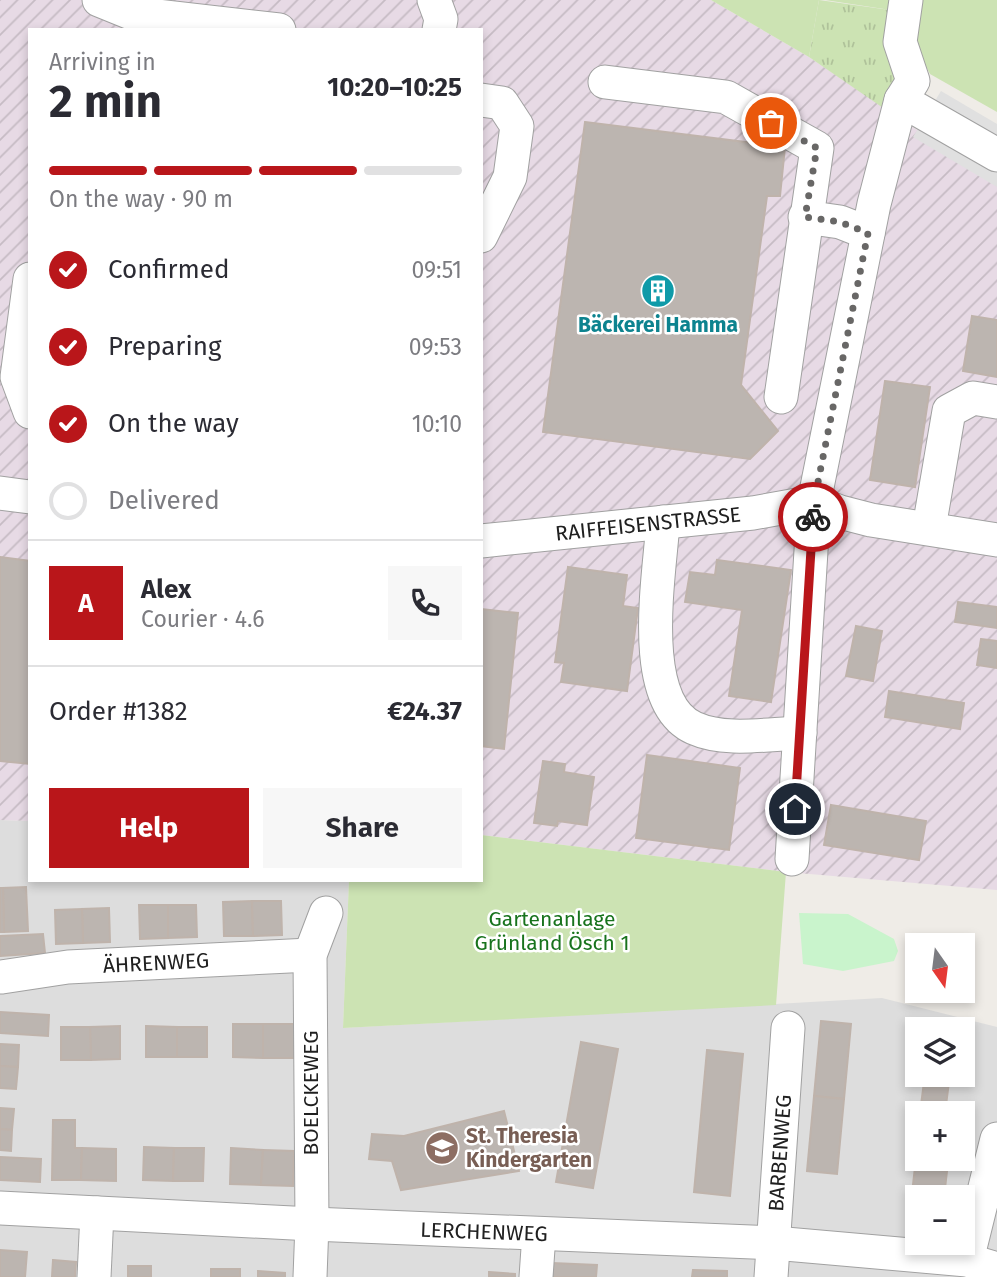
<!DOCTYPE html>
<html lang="en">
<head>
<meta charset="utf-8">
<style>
  :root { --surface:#fff; --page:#f7f7f7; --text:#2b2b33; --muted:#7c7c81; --line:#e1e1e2; --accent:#b9161a }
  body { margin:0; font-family:"Fira Sans",sans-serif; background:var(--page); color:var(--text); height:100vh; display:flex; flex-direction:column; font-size:26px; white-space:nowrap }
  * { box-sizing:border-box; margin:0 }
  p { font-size:23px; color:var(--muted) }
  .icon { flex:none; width:38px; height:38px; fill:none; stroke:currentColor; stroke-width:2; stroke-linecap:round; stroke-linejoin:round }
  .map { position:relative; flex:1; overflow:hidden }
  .side { position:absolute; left:28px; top:28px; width:455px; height:854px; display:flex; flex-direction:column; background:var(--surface); border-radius:0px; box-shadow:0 4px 10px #0003 }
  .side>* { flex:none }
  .needle { width:46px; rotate:166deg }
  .tools { position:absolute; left:905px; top:933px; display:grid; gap:14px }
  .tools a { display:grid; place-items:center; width:70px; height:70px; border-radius:0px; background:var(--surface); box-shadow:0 4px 10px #0003; font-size:35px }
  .pin { position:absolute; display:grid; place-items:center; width:60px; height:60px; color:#fff; margin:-30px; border:4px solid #fff; border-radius:50%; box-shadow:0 2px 7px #0007 }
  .courier { position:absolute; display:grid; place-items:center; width:70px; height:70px; margin:-35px; border:5px solid #b9161a; border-radius:50%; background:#fff; color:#222; box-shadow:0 2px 9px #0007 }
  .head em { font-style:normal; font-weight:700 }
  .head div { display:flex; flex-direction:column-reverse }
  .head { display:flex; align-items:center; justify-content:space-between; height:119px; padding:0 21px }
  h1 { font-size:46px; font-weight:700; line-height:52px }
  .bar { display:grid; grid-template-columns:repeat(4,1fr); gap:10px 7px; align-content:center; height:84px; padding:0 21px }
  .bar i { height:9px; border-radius:5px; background:var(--line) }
  .bar .on { background:var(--accent) }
  .bar p { grid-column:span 4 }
  .line { display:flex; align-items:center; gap:18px; padding:0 21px; border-top:2px solid var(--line) }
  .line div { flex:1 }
  .round { display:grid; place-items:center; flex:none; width:74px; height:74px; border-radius:0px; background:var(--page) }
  ol { padding:0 21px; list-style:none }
  li { display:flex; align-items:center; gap:21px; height:77px }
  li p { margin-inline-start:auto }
  li .icon { padding:7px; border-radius:50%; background:var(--accent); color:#fff; stroke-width:4 }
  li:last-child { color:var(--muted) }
  li i { width:38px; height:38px; border:4px solid var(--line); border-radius:50% }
  .action { display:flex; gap:14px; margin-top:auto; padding:14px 21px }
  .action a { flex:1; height:80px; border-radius:0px; background:var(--accent); color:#fff; font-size:28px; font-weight:700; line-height:80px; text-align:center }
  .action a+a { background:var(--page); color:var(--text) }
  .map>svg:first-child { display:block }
</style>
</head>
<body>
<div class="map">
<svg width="997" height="1277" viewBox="0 0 997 1277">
  <defs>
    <pattern id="industrial-furrows" width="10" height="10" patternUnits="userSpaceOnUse" patternTransform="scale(1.75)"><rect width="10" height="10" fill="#e7dae5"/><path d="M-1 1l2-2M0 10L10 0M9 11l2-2" fill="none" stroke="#c6bbc4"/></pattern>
    <pattern id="grass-tufts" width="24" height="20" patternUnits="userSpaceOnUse" patternTransform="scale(1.75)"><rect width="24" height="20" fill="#cce3b3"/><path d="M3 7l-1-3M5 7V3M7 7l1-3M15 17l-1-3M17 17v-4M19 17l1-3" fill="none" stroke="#afc29a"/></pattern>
  </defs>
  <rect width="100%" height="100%" fill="#efece7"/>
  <path fill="#ddd" fill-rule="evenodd" d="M0,820l30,1v59h319l-6,148 539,-30 115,29v250h-997zM917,1029h45v45h-45zM917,1113h45v45h-45zM917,1197h45v45h-45z"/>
  <polygon fill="url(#industrial-furrows)" points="0,0 711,0 809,57 997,184 997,890 786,872 481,835 481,30 30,30 30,821 0,820"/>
  <polygon fill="url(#grass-tufts)" points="819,0 897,11 908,82 889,112 809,57"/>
  <polygon fill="#c9f4cc" points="799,913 848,914 894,939 898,951 894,961 843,971 803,964"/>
  <g fill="#cce3b3">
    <polygon points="711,0 819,0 809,57"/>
    <polygon points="825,0 997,0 997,112 930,74 897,11"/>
    <polygon points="481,835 786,872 776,1005 343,1028 349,880 481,880"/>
  </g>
  <polygon fill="#e0e0e0" points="941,91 997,124 997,187 913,137"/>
  <g fill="#bcb5b0" stroke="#bfb3ab" stroke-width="2">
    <polygon points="585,122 785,147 780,196 767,196 741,385 778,431 750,459 543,432"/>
    <polygon points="972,316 997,320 997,377 963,371"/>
    <polygon points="885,381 930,387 915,487 870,480"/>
    <polygon points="0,557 30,561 30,764 0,761"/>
    <polygon points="717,560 791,570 771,702 729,696 742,610 685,602 690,572 715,575"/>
    <polygon points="568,567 627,575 623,606 638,608 627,691 561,682 564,663 555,662"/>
    <polygon points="958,602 997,607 997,628 955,622"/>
    <polygon points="481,609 518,613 504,749 481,746"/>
    <polygon points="856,626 882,631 873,681 846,676"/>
    <polygon points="981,639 997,641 997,668 977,665"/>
    <polygon points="889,691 964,703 960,729 885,717"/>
    <polygon points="647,755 740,768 729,850 636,838"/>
    <polygon points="543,761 565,764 564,772 594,777 587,825 558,821 557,826 534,823"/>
    <polygon points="831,805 926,821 919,860 824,845"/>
    <polygon points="26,887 28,931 4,932 3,888"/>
    <polygon points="0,888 3,888 4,932 0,932"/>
    <polygon points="252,901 253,936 224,936 223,902"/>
    <polygon points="252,901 281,901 282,935 253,936"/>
    <polygon points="139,905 168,905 168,938 140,939"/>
    <polygon points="168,905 196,905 197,937 168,938"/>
    <polygon points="109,908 110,942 83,943 82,909"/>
    <polygon points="82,909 83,943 56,944 55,910"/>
    <polygon points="43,934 45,953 0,956 0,936"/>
    <polygon points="0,1012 49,1015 48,1036 0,1033"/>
    <polygon points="821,1021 851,1024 844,1099 814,1096"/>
    <polygon points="233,1024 263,1024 263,1058 233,1057"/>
    <rect x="263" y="1024" width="31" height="34"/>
    <polygon points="120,1026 120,1059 91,1060 90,1027"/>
    <polygon points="146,1026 177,1027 177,1057 146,1057"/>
    <polygon points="61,1027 90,1027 91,1060 61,1060"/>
    <rect x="177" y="1027" width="30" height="30"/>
    <polygon points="962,1031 968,1032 963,1062 962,1062"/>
    <polygon points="581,1042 618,1049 593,1188 556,1182"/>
    <polygon points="0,1044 19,1045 18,1067 0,1066"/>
    <polygon points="707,1050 743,1054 730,1196 694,1192"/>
    <polygon points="0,1066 18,1067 16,1089 0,1088"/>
    <polygon points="925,1074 950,1074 945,1113 920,1113"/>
    <polygon points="814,1096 844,1099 837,1174 807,1171"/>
    <polygon points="0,1108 14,1109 12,1130 0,1129"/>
    <polygon points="504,1111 519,1171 401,1190 392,1161 369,1159 372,1134 404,1136"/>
    <polygon points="53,1120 75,1120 75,1148 82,1148 81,1180 52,1180"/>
    <polygon points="0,1129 12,1130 11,1151 0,1150"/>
    <polygon points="144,1147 174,1148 173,1181 143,1180"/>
    <polygon points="82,1148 116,1149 116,1181 81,1180"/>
    <polygon points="174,1148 204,1148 203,1181 173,1181"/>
    <polygon points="231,1148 263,1150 261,1185 230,1184"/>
    <polygon points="263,1150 294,1151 293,1186 261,1185"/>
    <polygon points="917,1154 917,1158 948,1158 947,1171 915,1167"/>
    <polygon points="0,1157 41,1159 40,1182 0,1180"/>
    <polygon points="915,1167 947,1171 944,1197 917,1197 917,1221 909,1220"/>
    <polygon points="0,1250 27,1252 25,1277 0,1277"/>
    <polygon points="53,1260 76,1262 75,1277 52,1277"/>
    <polygon points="552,1263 597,1265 596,1277 551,1277"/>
    <rect x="128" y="1266" width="23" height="11"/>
    <rect x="211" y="1269" width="29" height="8"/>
    <polygon points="693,1270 727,1271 727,1277 692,1277"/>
    <polygon points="258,1271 285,1273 285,1277 258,1277"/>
    <polygon points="489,1272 515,1274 515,1277 489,1277"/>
  </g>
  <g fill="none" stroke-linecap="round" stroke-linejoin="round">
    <g stroke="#a1a1a1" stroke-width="35">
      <g id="minor">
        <polyline points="99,0 131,13 279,30"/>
        <polyline points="434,0 441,19 439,30"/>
        <polyline points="605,82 726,97 817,148 781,397"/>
        <polyline points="481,100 502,103 517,126 510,177 481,236"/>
        <polyline points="901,100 997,155"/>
        <polyline points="805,217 840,222 868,233"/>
        <polyline points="30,279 17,377 30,412"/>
        <polyline points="0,493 30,497"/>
        <path d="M663,522c-3,51 -27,180 31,206 31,14 73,6 106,5"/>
        <polyline points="929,528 949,411 973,398 997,402"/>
        <polyline points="481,541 753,513 814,502 840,512 871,520 997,540"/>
        <polyline points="792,859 814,502 874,204 901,100 913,81 900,42 906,0"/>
        <polyline points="2,977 68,967 310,955"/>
        <polyline points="0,1208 312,1224 774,1243 967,1260 997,1269"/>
        <polyline points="967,1260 997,1139"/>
        <polyline points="94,1277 97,1213"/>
        <polyline points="310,1277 312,1224 310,955 326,913"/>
        <polyline points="536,1277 539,1234"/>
        <polyline points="771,1277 788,1028"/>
      </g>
    </g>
    <use href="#minor" stroke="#fff" stroke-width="33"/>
  </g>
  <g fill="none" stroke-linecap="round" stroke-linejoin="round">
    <polyline stroke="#686766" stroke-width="7" stroke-dasharray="0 12.6" points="771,123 817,148 805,217 840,222 868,233 814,502 813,517"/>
    <polyline stroke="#b9161a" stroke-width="9" points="795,809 813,517"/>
  </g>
  <defs>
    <g id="building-disc" transform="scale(1.75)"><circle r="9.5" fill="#0f9aa8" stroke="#fff"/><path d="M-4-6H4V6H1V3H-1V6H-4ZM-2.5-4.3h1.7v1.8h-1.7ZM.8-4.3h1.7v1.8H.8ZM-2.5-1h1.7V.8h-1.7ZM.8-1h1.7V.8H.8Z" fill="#fff"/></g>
    <g id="school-disc" transform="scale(1.75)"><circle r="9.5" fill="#8d6e63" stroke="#fff"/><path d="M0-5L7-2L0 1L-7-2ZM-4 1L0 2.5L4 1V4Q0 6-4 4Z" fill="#fff"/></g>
  </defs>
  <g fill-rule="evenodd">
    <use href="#building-disc" x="658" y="291"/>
    <use href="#school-disc" x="442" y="1148"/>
  </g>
  <g text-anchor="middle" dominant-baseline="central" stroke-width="5" stroke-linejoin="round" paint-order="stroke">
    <g font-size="21" font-weight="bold" fill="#0d838f" stroke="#fff">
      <text x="658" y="325">Bäckerei Hamma</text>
    </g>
    <g font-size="21" fill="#202020" stroke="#fff">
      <text transform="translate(648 524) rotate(-6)">RAIFFEISENSTRASSE</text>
      <text transform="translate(156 963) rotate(-3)">ÄHRENWEG</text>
      <text transform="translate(311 1093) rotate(-90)">BOELCKEWEG</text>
      <text transform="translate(780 1153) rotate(-86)">BARBENWEG</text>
      <text transform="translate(484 1232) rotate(2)">LERCHENWEG</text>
    </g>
    <g font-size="21" fill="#18731d" stroke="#fff">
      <text x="552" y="919">Gartenanlage<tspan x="552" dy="24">Grünland Ösch 1</tspan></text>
    </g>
    <g font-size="21" font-weight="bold" fill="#785e54" stroke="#fff" text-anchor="start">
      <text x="466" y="1136">St. Theresia<tspan x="466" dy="24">Kindergarten</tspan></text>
    </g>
  </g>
</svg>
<div class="tools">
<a><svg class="needle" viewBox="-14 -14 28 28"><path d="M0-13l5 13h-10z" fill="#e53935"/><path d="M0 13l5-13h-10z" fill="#7c7c81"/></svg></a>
<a><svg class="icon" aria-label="layers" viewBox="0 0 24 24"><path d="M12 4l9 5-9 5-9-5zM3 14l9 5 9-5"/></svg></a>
<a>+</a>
<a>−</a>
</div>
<div class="pin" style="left:771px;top:123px;background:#ea580c"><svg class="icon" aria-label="bag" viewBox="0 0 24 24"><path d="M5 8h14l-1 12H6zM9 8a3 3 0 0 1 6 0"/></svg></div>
<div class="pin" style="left:795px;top:809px;background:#1f2937"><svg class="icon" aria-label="home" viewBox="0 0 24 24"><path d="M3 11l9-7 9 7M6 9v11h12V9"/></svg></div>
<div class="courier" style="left:813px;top:517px"><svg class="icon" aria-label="bike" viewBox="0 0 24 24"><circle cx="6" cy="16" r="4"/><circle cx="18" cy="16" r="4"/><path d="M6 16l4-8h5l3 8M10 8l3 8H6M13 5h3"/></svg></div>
<section class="side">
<div class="head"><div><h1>2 min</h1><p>Arriving in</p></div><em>10:20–10:25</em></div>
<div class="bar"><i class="on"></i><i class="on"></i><i class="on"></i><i></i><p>On the way · 90 m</p></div>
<ol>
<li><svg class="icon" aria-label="check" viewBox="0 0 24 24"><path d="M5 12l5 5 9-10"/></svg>Confirmed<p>09:51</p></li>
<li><svg class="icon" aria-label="check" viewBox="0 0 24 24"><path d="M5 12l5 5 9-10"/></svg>Preparing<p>09:53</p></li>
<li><svg class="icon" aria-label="check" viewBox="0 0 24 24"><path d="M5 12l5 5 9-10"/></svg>On the way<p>10:10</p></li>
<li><i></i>Delivered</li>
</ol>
<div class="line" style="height:126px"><b class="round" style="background:var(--accent);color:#fff">A</b><div><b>Alex</b><p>Courier · 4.6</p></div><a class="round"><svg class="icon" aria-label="phone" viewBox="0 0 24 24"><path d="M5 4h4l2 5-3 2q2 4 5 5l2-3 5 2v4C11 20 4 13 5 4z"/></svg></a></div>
<div class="line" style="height:91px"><div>Order #1382</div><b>€24.37</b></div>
<div class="action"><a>Help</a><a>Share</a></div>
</section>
</div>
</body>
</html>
